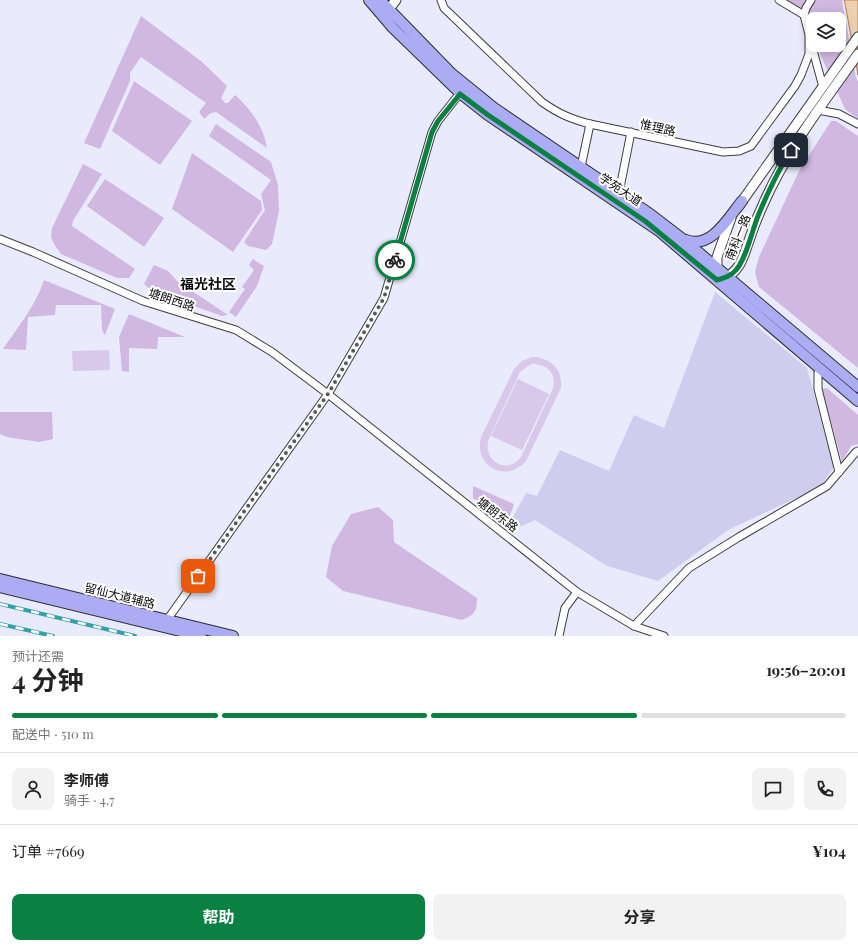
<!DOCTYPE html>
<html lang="zh">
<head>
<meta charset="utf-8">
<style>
  :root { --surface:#fff; --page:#f2f2f2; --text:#222; --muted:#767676; --line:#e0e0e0; --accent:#0b8043 }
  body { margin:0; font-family:"Playfair Display","Noto Sans SC",serif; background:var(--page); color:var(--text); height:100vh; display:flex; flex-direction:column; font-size:15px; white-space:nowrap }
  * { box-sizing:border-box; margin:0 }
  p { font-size:13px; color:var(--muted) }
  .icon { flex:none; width:22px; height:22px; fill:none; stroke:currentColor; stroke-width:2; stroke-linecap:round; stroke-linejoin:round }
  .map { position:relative; height:636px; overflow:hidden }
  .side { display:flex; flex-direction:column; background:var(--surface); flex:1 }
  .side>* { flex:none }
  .tools { position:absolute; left:806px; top:12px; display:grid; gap:8px }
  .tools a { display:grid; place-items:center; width:40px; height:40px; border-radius:8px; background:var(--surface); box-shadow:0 2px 10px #0003; font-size:20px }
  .pin { position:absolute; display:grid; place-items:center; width:34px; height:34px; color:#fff; margin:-17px; border-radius:8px; box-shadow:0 2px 6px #0006 }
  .courier { position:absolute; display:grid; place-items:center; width:40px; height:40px; margin:-20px; border:3px solid #0b8043; border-radius:50%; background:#fff; color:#222; box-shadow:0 1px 5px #0007 }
  .overview em { font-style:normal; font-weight:700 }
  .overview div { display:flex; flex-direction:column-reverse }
  .overview { display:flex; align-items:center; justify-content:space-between; height:68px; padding:0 12px }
  h1 { font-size:26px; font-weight:700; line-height:30px }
  .bar { display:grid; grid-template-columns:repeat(4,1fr); gap:6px 4px; align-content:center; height:48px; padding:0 12px }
  .bar i { height:5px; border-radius:3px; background:var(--line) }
  .bar .current { background:var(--accent) }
  .bar p { grid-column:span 4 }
  .line { display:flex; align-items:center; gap:10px; padding:0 12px; border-top:1px solid var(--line) }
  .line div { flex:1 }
  .round { display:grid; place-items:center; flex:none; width:42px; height:42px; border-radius:8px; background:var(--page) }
  .primary-button { display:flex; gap:8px; margin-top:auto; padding:8px 12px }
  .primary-button a { flex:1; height:46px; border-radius:8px; background:var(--accent); color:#fff; font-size:16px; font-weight:700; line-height:46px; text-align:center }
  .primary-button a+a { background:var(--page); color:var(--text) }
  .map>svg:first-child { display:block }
</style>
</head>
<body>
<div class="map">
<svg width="858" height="636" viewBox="0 0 858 636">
  <rect width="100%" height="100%" fill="#e9ebfc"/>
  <polygon fill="#cecdee" points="715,292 807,368 834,467 820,487 728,530 658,581 607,566 535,520 515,529 507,528 526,493 537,496 560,450 609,471 634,415 664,428"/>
  <g fill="#d0b8e1">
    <polygon points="787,0 842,0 856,78 858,81 858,119 845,109 820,54 818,45 839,45 839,19 813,19 813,26 811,19"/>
    <path d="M141,16l60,45 26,25 -6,12 4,5h3l7,-8c16,14 29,33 32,53l-51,-36 -5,1 -7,6 -5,-7 7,-9 -65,-46 -11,16v8l-30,68 -16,-6z"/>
    <polygon points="134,81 192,121 160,165 112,131"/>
    <polygon points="831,121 836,121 858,136 858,368 759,287 755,272 759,257 799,171"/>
    <polygon points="216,124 271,162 278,185 279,211 272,244 266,250 248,246 244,242 265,210 261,194 271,180 209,136"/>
    <polygon points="192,153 261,201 262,210 233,252 172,209"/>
    <polygon points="83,164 102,174 73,221 72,226 135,269 129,278 117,278 61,254 54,244 51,237 52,228"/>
    <polygon points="105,179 164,218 144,247 87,206"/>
    <polygon points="253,259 264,266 257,286 236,317 229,312 245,289 242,287 254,270 249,265"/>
    <polygon points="154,265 168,271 177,281 228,315 222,316 152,291 144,284"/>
    <path d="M44,280l71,29 -10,26 -3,-5 -1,-25h-45l-1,10 -27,2 -2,33 -23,-1c15,-22 33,-44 41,-69z"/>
    <polygon points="129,314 185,337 158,337 157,349 129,348 129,372 122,371 119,337"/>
    <polygon points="827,388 858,415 858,444 851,446 842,462 822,389"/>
    <polygon points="0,412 52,412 53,439 39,442 7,437 0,434"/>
    <polygon points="473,486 514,504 507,524 473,498"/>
    <path d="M378,507l15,13 1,22 83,56c0,14 -3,17 -15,22l-119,-29 -17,-14 6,-31 19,-32z"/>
  </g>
  <g fill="#d8c8ea" fill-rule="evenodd">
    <polygon points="109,350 110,370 73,371 72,351"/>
    <path d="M532,357c18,0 31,12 29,31l-35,73c-20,23 -53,5 -45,-24l33,-68 8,-8zM532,364c15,0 25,10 21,24l-32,69c-14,18 -37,5 -33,-16l32,-69 8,-6z"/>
    <polygon points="518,379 549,394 522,450 491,436"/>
  </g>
  <polygon fill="#edd0b4" stroke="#bb8045" points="844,0 858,0 858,75 845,3"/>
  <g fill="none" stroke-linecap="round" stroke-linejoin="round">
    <g stroke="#3d3d3d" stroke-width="9">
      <g id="minor">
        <path d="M441,0l3,8 98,94c17,12 29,17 48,22l133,28 16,-1 12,-5 44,-60 6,-11 8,-21v-19l-5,-20 2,-7 5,-8"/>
        <polyline points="779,0 804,15"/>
        <polyline points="811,43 823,87"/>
        <polyline points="818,110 839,114 858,124"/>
        <polyline points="581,167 590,124"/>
        <polyline points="619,193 631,132"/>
        <polyline points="0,239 33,252 143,301 236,330 272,352 328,394 577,592 634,626 664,636"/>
        <polyline points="820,368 818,373 818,389 839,472"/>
        <polyline points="167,620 328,394 384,298 432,132 438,121 460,93"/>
        <polyline points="634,626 689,568 739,537 827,486 856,452 858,451"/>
        <polyline points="559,636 565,608 577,592"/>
      </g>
    </g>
    <g stroke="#3d3d3d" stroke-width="11">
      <g id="tertiary">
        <polyline points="385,14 396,0"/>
        <polyline points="738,207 858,37"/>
        <polyline points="717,273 717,257 731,218"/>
        <path d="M722,279c20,-7 22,-26 29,-44 3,-10 7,-19 11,-28 24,-56 61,-104 96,-153"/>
      </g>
    </g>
    <g stroke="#2c2c2c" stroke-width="12">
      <g id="secondary">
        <polyline points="369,0 393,28 460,93 488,115 659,231 858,401"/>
        <polyline points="380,0 452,74 494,108 650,214 684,240 858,387"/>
        <path d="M686,240c25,10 43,-23 56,-39"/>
        <polyline points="0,579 233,636"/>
        <polyline points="0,587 201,636"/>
      </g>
    </g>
    <use href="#minor" stroke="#fff" stroke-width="7"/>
    <use href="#tertiary" stroke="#fff" stroke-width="9"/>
    <use href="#secondary" stroke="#acacf4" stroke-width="10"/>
    <g stroke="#35a0a7" stroke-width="4">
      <g id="rail">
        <polyline points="0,604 135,636"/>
        <polyline points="0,624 53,636"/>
      </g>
    </g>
    <use href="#rail" stroke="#fff" stroke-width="2.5" stroke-dasharray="8" stroke-linecap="butt"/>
  </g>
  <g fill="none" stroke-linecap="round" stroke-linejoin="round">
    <polyline stroke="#58595f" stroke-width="4" stroke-dasharray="0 7.2" points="198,576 328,394 384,298 395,260"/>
    <path stroke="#0b8043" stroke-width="5" d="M395,260l37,-128 6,-11 22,-27 28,21 157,106 72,59c7,-2 14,-4 19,-10 10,-11 16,-39 22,-54 9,-22 20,-45 33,-66"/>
  </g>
  <g text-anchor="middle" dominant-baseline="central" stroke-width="4" stroke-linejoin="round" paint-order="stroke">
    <g font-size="12" fill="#0a0a0a" stroke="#fff">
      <text transform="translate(658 127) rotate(13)">惟理路</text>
      <text transform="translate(621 189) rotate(34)">学苑大道</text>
      <text transform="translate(737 237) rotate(-68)">南科一路</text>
      <text transform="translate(172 299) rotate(18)">塘朗西路</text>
      <text transform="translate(498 514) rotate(38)">塘朗东路</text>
      <text transform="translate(120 595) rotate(14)">留仙大道辅路</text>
    </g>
    <g font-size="14" font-weight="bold" fill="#0a0a0a" stroke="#fff">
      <text x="208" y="283">福光社区</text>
    </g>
  </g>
</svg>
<div class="tools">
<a><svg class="icon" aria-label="layers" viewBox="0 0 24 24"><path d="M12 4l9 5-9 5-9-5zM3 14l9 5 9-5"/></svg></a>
</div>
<div class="pin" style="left:198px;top:576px;background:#ea580c"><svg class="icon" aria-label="bag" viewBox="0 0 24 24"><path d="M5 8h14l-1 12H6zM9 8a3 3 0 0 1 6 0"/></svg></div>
<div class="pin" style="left:791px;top:150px;background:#1f2937"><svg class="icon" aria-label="home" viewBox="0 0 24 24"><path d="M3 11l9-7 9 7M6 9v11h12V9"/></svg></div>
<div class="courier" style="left:395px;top:260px"><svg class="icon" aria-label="bike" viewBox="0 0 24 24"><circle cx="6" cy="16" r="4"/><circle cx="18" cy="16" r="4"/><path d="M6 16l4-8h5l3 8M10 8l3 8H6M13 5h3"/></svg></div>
</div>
<section class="side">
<div class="overview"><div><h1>4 分钟</h1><p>预计还需</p></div><em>19:56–20:01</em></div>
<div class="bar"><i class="current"></i><i class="current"></i><i class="current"></i><i></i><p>配送中 · 510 m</p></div>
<div class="line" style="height:72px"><a class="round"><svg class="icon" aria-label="person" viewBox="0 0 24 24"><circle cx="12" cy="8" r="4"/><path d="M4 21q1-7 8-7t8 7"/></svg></a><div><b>李师傅</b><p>骑手 · 4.7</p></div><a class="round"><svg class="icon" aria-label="chat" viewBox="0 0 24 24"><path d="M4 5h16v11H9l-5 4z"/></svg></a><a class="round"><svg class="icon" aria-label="phone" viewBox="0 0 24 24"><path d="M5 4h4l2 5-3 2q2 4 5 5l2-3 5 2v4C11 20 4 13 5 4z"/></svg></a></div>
<div class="line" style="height:52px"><div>订单 #7669</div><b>¥104</b></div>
<div class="primary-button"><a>帮助</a><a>分享</a></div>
</section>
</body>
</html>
